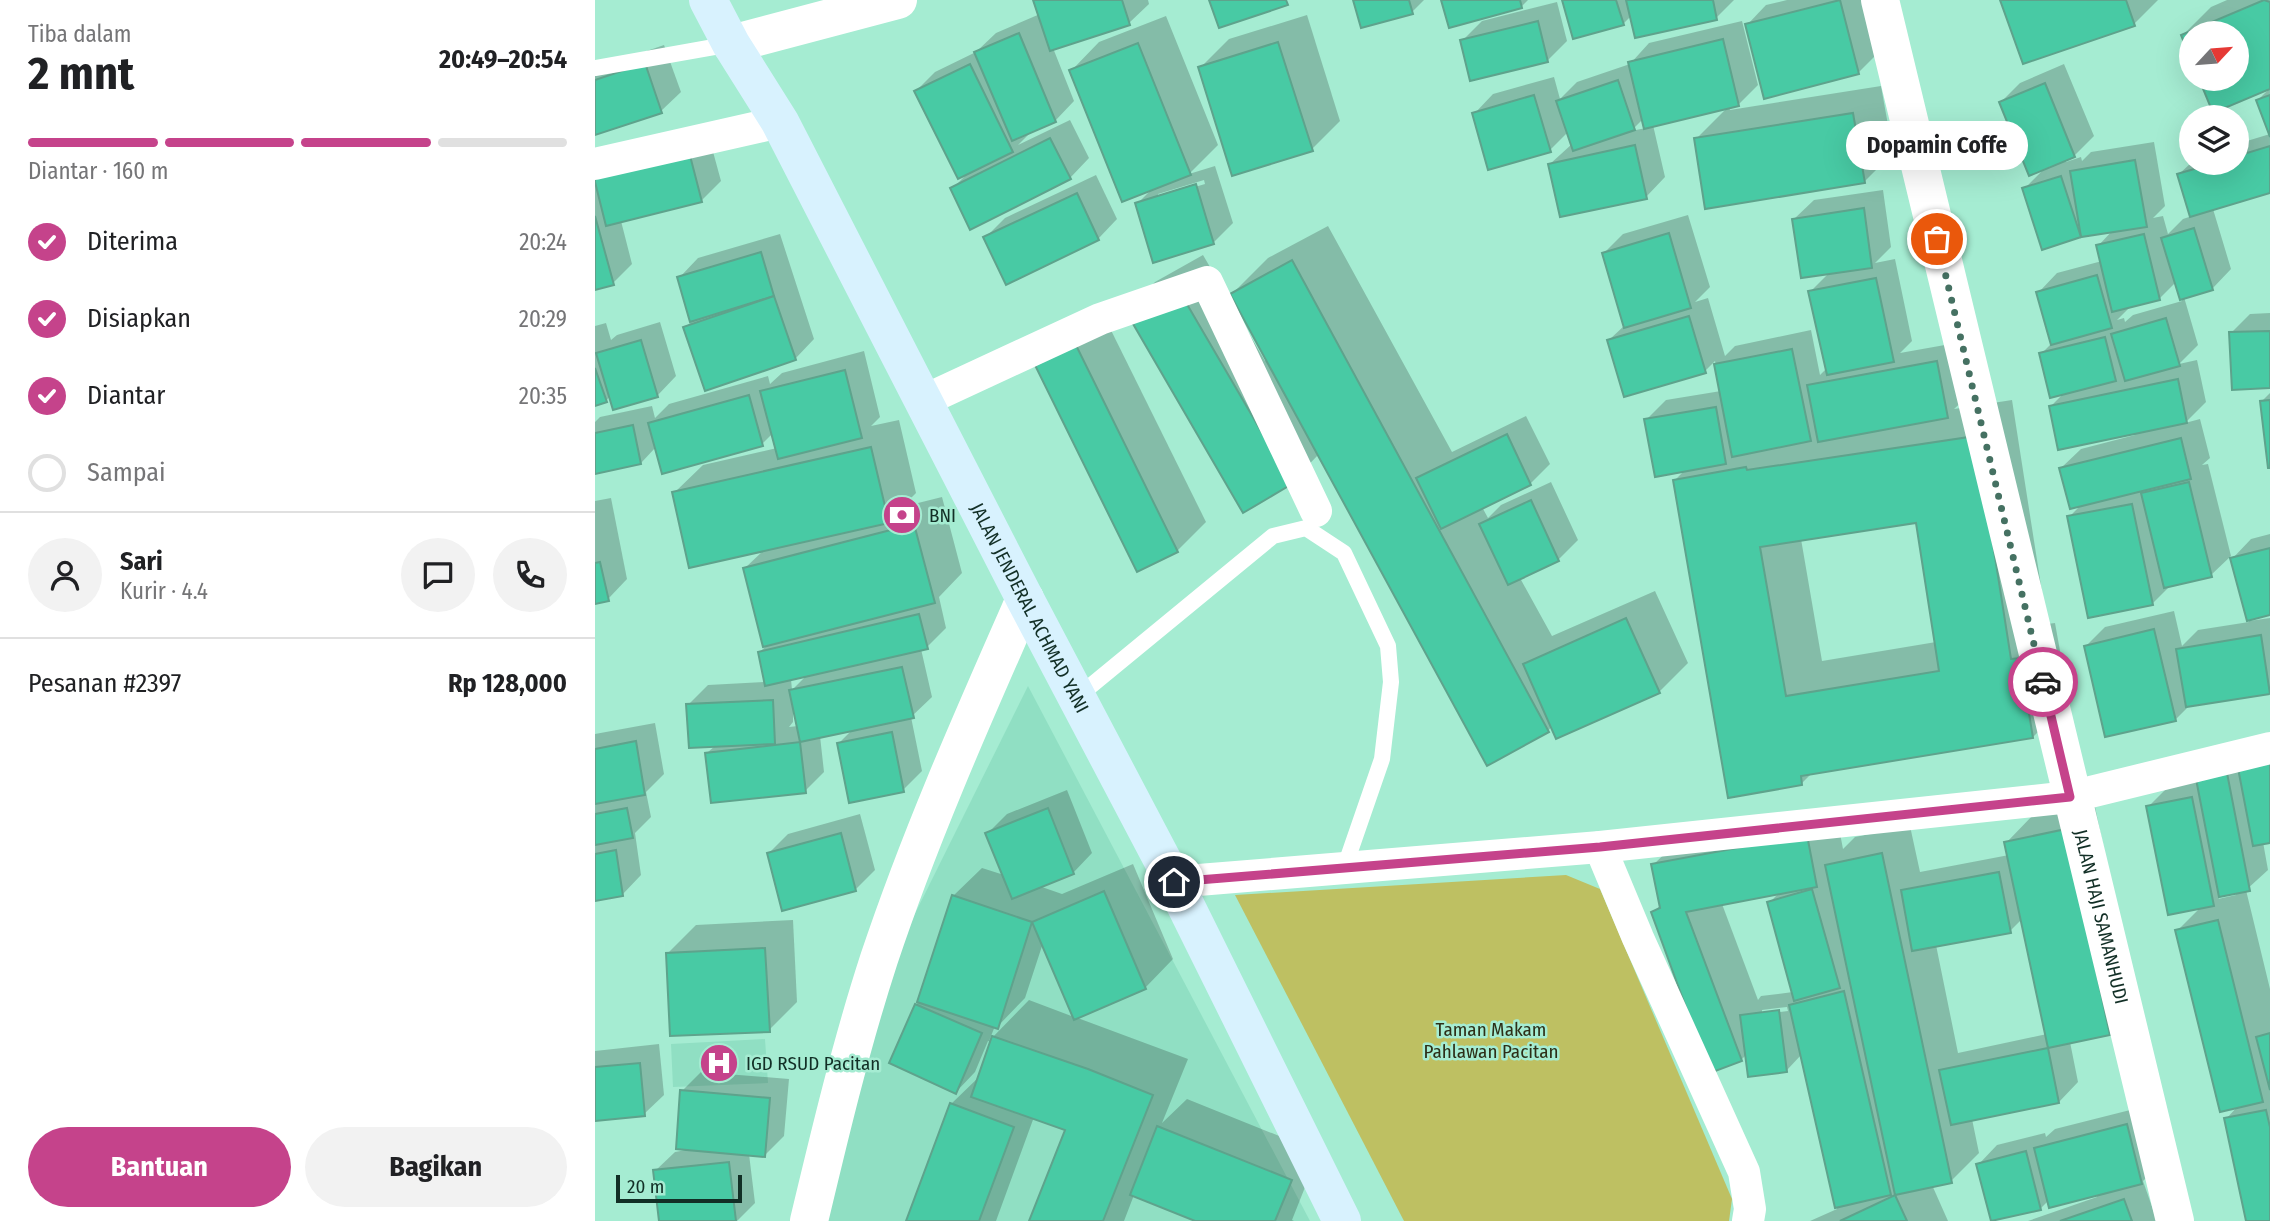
<!DOCTYPE html>
<html lang="id">
<head>
<meta charset="utf-8">
<style>
  :root { --surface:#fff; --page:#f2f2f2; --text:#202124; --muted:#757577; --line:#e0e0e0; --accent:#c5438b }
  body { margin:0; font-family:"Fira Sans Condensed",sans-serif; background:var(--page); color:var(--text); height:100vh; display:flex; flex-direction:column; font-size:26px; white-space:nowrap }
  * { box-sizing:border-box; margin:0 }
  p { font-size:23px; color:var(--muted) }
  .icon { flex:none; width:38px; height:38px; fill:none; stroke:currentColor; stroke-width:2; stroke-linecap:round; stroke-linejoin:round }
  .map { position:relative; flex:1; overflow:hidden }
  .sheet { display:flex; flex-direction:column; background:var(--surface); width:595px }
  .sheet>* { flex:none }
  .needle { width:46px; rotate:64deg }
  .fabs { position:absolute; left:1584px; top:21px; display:grid; gap:14px }
  .fabs a { display:grid; place-items:center; width:70px; height:70px; border-radius:50%; background:var(--surface); box-shadow:0 7px 28px #0002; font-size:35px }
  .scale { position:absolute; left:21px; bottom:18px; width:126px; box-sizing:border-box; padding-left:7px; border:4px solid #122f26; border-top:0; font-size:19px; line-height:24px; white-space:nowrap; color:#122f26; -webkit-text-stroke:5px #a5ecd2; paint-order:stroke }
  .pin { position:absolute; display:grid; place-items:center; width:60px; height:60px; color:#fff; margin:-30px; border:4px solid #fff; border-radius:50%; box-shadow:0 2px 7px #0007 }
  .courier { position:absolute; display:grid; place-items:center; width:70px; height:70px; margin:-35px; border:5px solid #c5438b; border-radius:50%; background:#fff; color:#222; box-shadow:0 2px 9px #0007 }
  .bubble { position:absolute; height:49px; border-radius:24px; background:var(--surface); box-shadow:0 7px 28px #0002; font-size:23px; font-weight:700; line-height:49px; text-align:center }
  .headline em { font-style:normal; font-weight:700 }
  .headline div { display:flex; flex-direction:column-reverse }
  .headline { display:flex; align-items:center; justify-content:space-between; height:119px; padding:0 28px }
  h1 { font-size:46px; font-weight:700; line-height:52px }
  .bar { display:grid; grid-template-columns:repeat(4,1fr); gap:10px 7px; align-content:center; height:84px; padding:0 28px }
  .bar i { height:9px; border-radius:5px; background:var(--line) }
  .bar .active { background:var(--accent) }
  .bar p { grid-column:span 4 }
  .line { display:flex; align-items:center; gap:18px; padding:0 28px; border-top:2px solid var(--line) }
  .line div { flex:1 }
  .round { display:grid; place-items:center; flex:none; width:74px; height:74px; border-radius:37px; background:var(--page) }
  ol { padding:0 28px; list-style:none }
  li { display:flex; align-items:center; gap:21px; height:77px }
  li p { margin-inline-start:auto }
  li .icon { padding:7px; border-radius:50%; background:var(--accent); color:#fff; stroke-width:4 }
  li:last-child { color:var(--muted) }
  li i { width:38px; height:38px; border:4px solid var(--line); border-radius:50% }
  .button { display:flex; gap:14px; margin-top:auto; padding:14px 28px }
  .button a { flex:1; height:80px; border-radius:42px; background:var(--accent); color:#fff; font-size:28px; font-weight:700; line-height:80px; text-align:center }
  .button a+a { background:var(--page); color:var(--text) }
  main { display:flex; flex:1; min-height:0 }
  .map>svg:first-child { display:block }
</style>
</head>
<body>
<main>
<section class="sheet">
<div class="headline"><div><h1>2 mnt</h1><p>Tiba dalam</p></div><em>20:49–20:54</em></div>
<div class="bar"><i class="active"></i><i class="active"></i><i class="active"></i><i></i><p>Diantar · 160 m</p></div>
<ol>
<li><svg class="icon" aria-label="check" viewBox="0 0 24 24"><path d="M5 12l5 5 9-10"/></svg>Diterima<p>20:24</p></li>
<li><svg class="icon" aria-label="check" viewBox="0 0 24 24"><path d="M5 12l5 5 9-10"/></svg>Disiapkan<p>20:29</p></li>
<li><svg class="icon" aria-label="check" viewBox="0 0 24 24"><path d="M5 12l5 5 9-10"/></svg>Diantar<p>20:35</p></li>
<li><i></i>Sampai</li>
</ol>
<div class="line" style="height:126px"><a class="round"><svg class="icon" aria-label="person" viewBox="0 0 24 24"><circle cx="12" cy="8" r="4"/><path d="M4 21q1-7 8-7t8 7"/></svg></a><div><b>Sari</b><p>Kurir · 4.4</p></div><a class="round"><svg class="icon" aria-label="chat" viewBox="0 0 24 24"><path d="M4 5h16v11H9l-5 4z"/></svg></a><a class="round"><svg class="icon" aria-label="phone" viewBox="0 0 24 24"><path d="M5 4h4l2 5-3 2q2 4 5 5l2-3 5 2v4C11 20 4 13 5 4z"/></svg></a></div>
<div class="line" style="height:91px"><div>Pesanan #2397</div><b>Rp 128,000</b></div>
<div class="button"><a>Bantuan</a><a>Bagikan</a></div>
</section>
<div class="map">
<svg width="1675" height="1221" viewBox="0 0 1675 1221">
  <rect width="100%" height="100%" fill="#a5ecd2"/>
  <g fill="#90dfc3">
    <polygon points="433,686 715,1221 227,1221 296,962"/>
    <polygon points="170,1039 173,1083 78,1087 76,1044"/>
  </g>
  <polygon fill="#bec062" points="971,875 1005,889 1137,1199 1134,1221 809,1221 640,895"/>
  <g fill="#0003" fill-rule="evenodd">
    <polygon points="440,0 553,0 554,4 534,23 458,48 479,101 460,121 437,131 423,145 475,120 494,158 475,178 357,189 373,173 321,91 340,72 381,52 401,33 445,14"/>
    <polygon points="760,0 829,0 817,12"/>
    <polygon points="848,0 933,0 926,7"/>
    <polygon points="969,0 1139,0 1121,18 1037,15 1028,24"/>
    <polygon points="1192,0 1269,0 1283,53 1263,73 1152,25 1171,5"/>
    <polygon points="1407,0 1563,0 1539,24"/>
    <polygon points="1632,0 1675,0 1675,87 1619,110 1606,79 1642,79 1642,33 1596,33 1596,55 1588,35 1616,7"/>
    <polygon points="962,2 972,41 953,60 867,41 887,21"/>
    <polygon points="712,15 745,121 717,149 605,68 634,39"/>
    <path d="M571,16l52,129 -29,29 26,-8 18,57 -20,20 -76,-39 16,-16 -82,-117 28,-29zM609,180l1,4 -47,14v-4z"/>
    <path d="M1147,21l16,64 -20,20 -9,2 1,3 151,-24 12,67 -29,29 -168,-43 32,-32 -75,18 12,52 -19,20 -96,-33 22,-20 -4,-12 -18,18 -76,-36 19,-20 61,-17 6,22 17,-17 53,-18 19,-21zM1048,119l3,9 -15,3z"/>
    <polygon points="69,45 86,92 66,111 0,133 0,69"/>
    <path d="M1469,64l30,72 -20,20 -9,3 1,3 15,-5 1,4 9,-9 63,-10 11,64 -12,12 10,-2 5,18 15,-15 9,-3 -13,-42 12,-11h46v-19l33,-10v58l-57,17 18,60 -19,20 -28,8 14,48 -19,19 18,-4 9,42 -21,21 15,-4 10,39 -8,7 6,-1 23,92 -20,19 -40,10 -19,19 -83,-87 13,-13 -21,-36 20,-19 54,-14v-3l-84,-26 13,-13 -23,-39 11,-11 -14,-50 19,-20 45,-12 -4,-15 15,-16 -32,5 -38,12 -19,-58 22,-22 -45,-65 19,-19zM1581,282l6,19 -49,14 -8,7 -1,-4 -7,2 13,-13 29,-8z"/>
    <polygon points="1675,88 1675,132 1663,100"/>
    <polygon points="111,126 126,181 106,201 26,221 37,264 18,283 0,288 0,151"/>
    <polygon points="501,175 522,219 503,239 391,237 410,218"/>
    <path d="M1288,190l8,57 -16,16 20,-4 17,82 -12,12 56,-10 11,54 -13,12 58,-9 35,224 8,-1 14,78 -36,36 -220,35 -12,12 -127,-303 12,-12 -40,-49 20,-20 55,-9 -6,-30 -10,10 -96,-31 16,-15 -21,-72 19,-19 65,-19 22,72 -15,15 13,-4 17,58 10,-10 76,-16 9,45 7,-7 -17,-76 19,-19 -35,-54 20,-19zM1322,521l19,121 -114,19 -21,-122z"/>
    <polygon points="733,226 857,452 931,416 955,464 935,484 887,507 893,518 906,505 956,482 983,540 963,560 925,578 957,636 1060,591 1093,663 1064,692 957,726 953,731 724,454 696,483 532,311 560,282 608,255 670,361 673,360 637,294 673,258"/>
    <polygon points="185,234 219,339 200,359 90,328 97,321 84,278 103,258"/>
    <polygon points="503,304 611,522 582,551 435,352"/>
    <polygon points="1675,313 1675,386 1636,333 1655,314"/>
    <polygon points="65,322 81,376 62,396 15,396 11,401 0,404 0,326 11,323 16,340 22,335"/>
    <path d="M269,351l16,66 -9,9 28,-6 17,73 -14,14 40,-10 20,76 -23,24 7,31 -19,19 -6,2 11,48 -21,20 11,54 -19,19 -64,-47 14,-14 -33,7 4,36 -19,19 -98,-38 9,-8 -28,-40 20,-20 58,-3 -6,-30 5,-5 -20,-79 19,-18 -90,-57 29,-28 74,-17 -4,-15 -11,11 -106,3 -15,16 -46,9v-50l5,-5 52,-11 3,12 14,-14 99,-28 2,8 12,-11zM212,675l-15,15 -1,-11zM198,709h2l3,17 -9,1 4,-5z"/>
    <polygon points="1675,393 1675,466 1666,402"/>
    <polygon points="16,498 32,579 13,599 0,602 0,501"/>
    <polygon points="1675,534 1675,613 1653,619 1654,621 1675,618 1675,692 1595,705 1580,720 1491,646 1510,627 1579,611 1587,646 1603,630 1654,622 1637,559 1656,539"/>
    <polygon points="60,723 69,774 51,792 56,817 40,833 46,875 27,895 0,899 0,734"/>
    <path d="M1653,754l22,87 -7,1 5,28 -22,20 24,99v232h-22l-22,-102 12,-13 -61,-175 24,-24 -53,-100 20,-20zM1640,892l1,3 -18,4 5,-4z"/>
    <path d="M472,790l25,63 -19,20 -34,13 23,8 71,-30 40,95 -28,29 -70,29 113,42 -26,64 25,-24 132,53 -27,68 2,1h-94l-66,-26 -10,26h-94l37,-92 -33,-12 -38,104h-88l43,-117 29,-28 11,-34 -3,-1 -13,31 -19,20 -40,-87 3,-4 34,-105 29,-28 22,7 -17,-41 20,-20zM448,943l31,74 -45,-17 -40,41 6,-15 2,1 28,-29z"/>
    <path d="M1499,802l43,203 -28,28 -39,9 8,40 -19,20 -87,17 7,34 -28,28 -19,4 16,36h-138l27,-12 -35,-155 -15,16 -40,-16 -6,6 -88,-148 8,-7 -8,-40 29,-28 153,-30 8,42 12,-12 55,-11 10,46 89,-17 -3,-12 28,-29zM1184,893l-10,10 24,89 -32,4 -3,4 -36,-96zM1427,919l25,115 -89,19 -22,-108 74,-14zM1192,1007l1,4 -26,3v-4z"/>
    <polygon points="265,814 280,870 261,889 189,908 174,853 193,834"/>
    <polygon points="198,920 202,1002 174,1030 73,953 101,925"/>
    <polygon points="64,1044 69,1095 49,1114 0,1119 0,1051"/>
    <polygon points="106,1072 194,1079 189,1136 170,1155 154,1154 160,1203 142,1221 66,1221 60,1171 80,1152 91,1150 87,1091"/>
    <polygon points="1551,1106 1566,1163 1548,1181 1562,1221 1433,1221 1502,1197 1501,1194 1454,1200 1445,1209 1398,1221 1383,1165 1402,1145 1450,1133 1451,1137 1460,1129"/>
  </g>
  <g fill="#48caa4" stroke="#5ea38c" stroke-width="2" fill-rule="evenodd">
    <polygon points="438,0 527,0 535,25 455,51"/>
    <polygon points="614,0 691,0 693,5 624,28"/>
    <polygon points="758,0 814,0 818,14 766,28"/>
    <polygon points="846,0 925,0 927,8 854,28"/>
    <polygon points="967,0 1021,0 1029,25 978,39"/>
    <polygon points="1031,0 1118,0 1122,20 1040,38"/>
    <polygon points="1245,0 1264,74 1169,99 1150,24"/>
    <polygon points="1405,0 1531,0 1540,26 1428,64"/>
    <polygon points="1669,0 1675,2 1675,89 1618,113 1604,79 1642,79 1642,33 1596,33 1596,60 1586,35"/>
    <polygon points="943,21 953,62 875,81 865,40"/>
    <polygon points="424,33 461,122 417,141 379,52"/>
    <polygon points="1128,39 1144,106 1049,129 1033,62"/>
    <polygon points="683,42 718,151 637,176 603,67"/>
    <polygon points="543,43 596,175 527,202 474,70"/>
    <polygon points="50,63 67,113 0,135 0,80"/>
    <polygon points="375,64 418,152 363,179 319,91"/>
    <polygon points="1023,80 1040,130 978,151 961,101"/>
    <polygon points="1450,83 1480,157 1434,176 1404,102"/>
    <polygon points="939,95 956,152 893,170 877,113"/>
    <polygon points="1675,95 1675,137 1661,100"/>
    <polygon points="1258,113 1270,183 1110,209 1099,138"/>
    <polygon points="455,138 476,179 375,230 355,188"/>
    <polygon points="92,144 107,202 11,226 0,182 0,167"/>
    <polygon points="1040,145 1052,199 965,217 953,164"/>
    <polygon points="1675,146 1675,193 1595,217 1582,174 1620,163 1642,163 1642,156"/>
    <polygon points="1540,160 1552,227 1486,237 1475,171"/>
    <polygon points="1466,176 1486,237 1447,250 1427,188"/>
    <polygon points="601,184 619,244 558,263 540,203"/>
    <polygon points="482,193 504,240 411,285 388,237"/>
    <polygon points="1269,208 1277,268 1206,278 1197,219"/>
    <polygon points="0,216 19,285 0,290"/>
    <polygon points="1599,228 1618,290 1585,300 1566,238"/>
    <polygon points="1074,233 1096,308 1029,328 1007,253"/>
    <polygon points="1549,234 1565,300 1517,312 1501,245"/>
    <polygon points="166,252 179,296 95,322 82,277"/>
    <polygon points="697,260 954,732 892,766 635,294"/>
    <polygon points="1502,275 1517,328 1456,345 1441,292"/>
    <polygon points="1281,278 1299,362 1232,375 1213,291"/>
    <polygon points="579,282 697,484 648,513 530,310"/>
    <polygon points="179,296 201,360 110,391 88,327"/>
    <polygon points="1094,316 1111,373 1029,397 1012,340"/>
    <polygon points="1571,318 1585,366 1530,381 1516,334"/>
    <polygon points="474,331 583,552 542,572 433,351"/>
    <polygon points="1675,331 1675,388 1637,390 1634,332"/>
    <polygon points="1510,337 1521,381 1455,398 1444,353"/>
    <polygon points="46,340 63,397 18,410 1,353"/>
    <polygon points="1197,349 1216,441 1137,457 1119,364"/>
    <polygon points="1342,361 1353,418 1223,442 1212,385"/>
    <polygon points="0,368 12,402 0,406"/>
    <polygon points="250,370 267,438 183,459 165,391"/>
    <polygon points="1583,379 1592,423 1463,450 1454,406"/>
    <polygon points="154,395 168,446 67,474 53,423"/>
    <polygon points="1675,400 1675,468 1673,468 1665,401"/>
    <polygon points="1121,407 1131,464 1060,477 1049,419"/>
    <polygon points="38,425 46,464 0,474 0,433"/>
    <polygon points="912,434 936,485 846,529 821,478"/>
    <path d="M1381,436l35,223 9,-1 13,80 -232,38 1,9 -74,13 -55,-318 73,-13 1,3zM1321,523l23,148 -153,25 -26,-149z"/>
    <polygon points="1586,438 1596,479 1475,509 1464,468"/>
    <polygon points="276,447 294,523 94,568 77,492"/>
    <polygon points="1594,482 1617,577 1569,588 1546,493"/>
    <polygon points="936,500 964,561 913,585 884,524"/>
    <polygon points="1537,504 1558,605 1493,618 1472,516"/>
    <polygon points="319,524 340,603 168,647 148,568"/>
    <polygon points="1675,548 1675,615 1652,621 1635,558"/>
    <polygon points="5,562 14,601 0,604 0,563"/>
    <polygon points="324,614 333,649 170,686 163,652"/>
    <polygon points="1031,618 1065,693 961,739 928,664"/>
    <polygon points="1559,629 1581,721 1510,737 1489,646"/>
    <polygon points="1666,635 1675,694 1591,707 1581,649"/>
    <polygon points="307,667 319,718 205,742 194,690"/>
    <polygon points="178,700 180,744 94,748 91,704"/>
    <polygon points="297,732 309,792 254,803 242,743"/>
    <polygon points="41,741 50,795 0,804 0,749"/>
    <polygon points="205,742 211,793 116,803 110,753"/>
    <polygon points="1675,756 1675,843 1658,846 1642,763"/>
    <polygon points="1632,773 1655,891 1624,897 1601,779"/>
    <polygon points="1597,797 1619,906 1573,915 1551,806"/>
    <polygon points="32,808 38,838 0,845 0,814"/>
    <polygon points="453,808 479,874 417,899 390,833"/>
    <polygon points="1471,829 1515,1035 1453,1048 1409,842"/>
    <polygon points="246,833 261,891 187,911 172,853"/>
    <polygon points="1212,835 1222,887 1091,912 1147,1061 1115,1073 1056,912 1065,908 1056,864"/>
    <polygon points="21,850 28,896 0,901 0,854"/>
    <polygon points="1287,853 1357,1183 1300,1195 1230,865"/>
    <polygon points="1404,872 1416,933 1317,951 1306,890"/>
    <polygon points="1217,889 1245,988 1199,1001 1172,902"/>
    <polygon points="509,891 551,989 479,1020 437,922"/>
    <polygon points="357,895 437,922 403,1029 322,1002"/>
    <polygon points="1623,920 1668,1102 1625,1112 1580,930"/>
    <polygon points="170,948 175,1032 75,1036 71,953"/>
    <polygon points="1249,991 1296,1195 1240,1208 1194,1005"/>
    <polygon points="320,1004 387,1033 361,1094 294,1063"/>
    <polygon points="1184,1010 1192,1072 1153,1077 1145,1015"/>
    <polygon points="1675,1033 1675,1090 1661,1037"/>
    <polygon points="397,1036 493,1069 558,1095 508,1221 434,1221 470,1130 376,1097"/>
    <polygon points="1453,1048 1464,1103 1356,1125 1344,1070"/>
    <polygon points="45,1063 50,1116 0,1121 0,1067"/>
    <polygon points="85,1090 175,1098 170,1157 81,1149"/>
    <polygon points="355,1103 419,1127 384,1221 311,1221"/>
    <polygon points="1671,1110 1675,1127 1675,1221 1651,1221 1629,1118"/>
    <polygon points="1532,1124 1547,1184 1454,1208 1439,1148"/>
    <polygon points="562,1126 697,1180 680,1221 600,1221 535,1195"/>
    <polygon points="1431,1151 1446,1210 1396,1221 1381,1164"/>
    <polygon points="134,1162 141,1221 64,1221 58,1170"/>
    <polygon points="1300,1195 1312,1221 1245,1221"/>
    <polygon points="1529,1199 1537,1221 1465,1221"/>
  </g>
  <g fill="none" stroke-linecap="round" stroke-linejoin="round">
    <g stroke="#fff" stroke-width="16">
      <polyline points="0,68 136,44"/>
      <polyline points="481,698 678,536 711,528 749,553 793,646 796,682 787,759 750,866"/>
    </g>
    <g stroke="#fff" stroke-width="32">
      <polyline points="0,164 185,122"/>
      <polyline points="328,401 505,319 612,282 721,511"/>
      <polyline points="1005,847 1043,938 1149,1172 1155,1209 1153,1221"/>
      <polyline points="579,882 1005,847 1475,797 1675,748"/>
    </g>
    <g stroke="#fff" stroke-width="38">
      <path id="s1" d="M1285,0l295,1221"/>
      <polyline points="136,44 303,0"/>
      <path d="M214,1221c21,-88 42,-176 70,-262 41,-123 94,-242 146,-360"/>
    </g>
    <path stroke="#d8f2fe" stroke-width="38" id="s2" d="M113,0l23,44 49,78 245,477 149,283 168,339"/>
  </g>
  <g fill="none" stroke-linecap="round" stroke-linejoin="round">
    <polyline stroke="#457162" stroke-width="7" stroke-dasharray="0 12.6" points="1342,239 1448,682"/>
    <polyline stroke="#c5438b" stroke-width="9" points="579,882 1005,847 1475,797 1448,682"/>
  </g>
  <defs>
    <g id="bank-disc" transform="scale(2.0125)"><circle r="9.5" fill="#c5438b" stroke="#a5ecd2"/><path d="M-6-4H6V4H-6ZM0-2.3a2.3 2.3 0 1 0 0 4.6a2.3 2.3 0 1 0 0-4.6Z" fill="#fff"/></g>
    <g id="hospital-disc" transform="scale(2.0125)"><circle r="9.5" fill="#c5438b" stroke="#a5ecd2"/><path d="M-5-5h3v3.5h4V-5h3V5h-3V1.5h-4V5h-3Z" fill="#fff"/></g>
  </defs>
  <g fill-rule="evenodd">
    <use href="#bank-disc" x="307" y="515"/>
    <use href="#hospital-disc" x="124" y="1063"/>
  </g>
  <g text-anchor="middle" dominant-baseline="central" stroke-width="5" stroke-linejoin="round" paint-order="stroke">
    <g font-size="19" fill="#122f26" stroke="#a5ecd2" text-anchor="start">
      <text x="334" y="515">BNI</text>
      <text x="151" y="1063">IGD RSUD Pacitan</text>
    </g>
    <g font-size="19" fill="#122f26" stroke="#a5ecd2">
      <text stroke="none"><textPath href="#s2" startOffset="688">JALAN JENDERAL ACHMAD YANI</textPath></text>
      <text stroke="none"><textPath href="#s1" startOffset="943">JALAN HAJI SAMANHUDI</textPath></text>
    </g>
    <g font-size="19" fill="#2d2e17" stroke="#a5ecd2">
      <text x="896" y="1029">Taman Makam<tspan x="896" dy="22">Pahlawan Pacitan</tspan></text>
    </g>
  </g>
</svg>
<div class="fabs">
<a><svg class="needle" viewBox="-14 -14 28 28"><path d="M0-13l5 13h-10z" fill="#e53935"/><path d="M0 13l5-13h-10z" fill="#757577"/></svg></a>
<a><svg class="icon" aria-label="layers" viewBox="0 0 24 24"><path d="M12 4l9 5-9 5-9-5zM3 14l9 5 9-5"/></svg></a>
</div>
<div class="scale">20 m</div>
<div class="pin" style="left:1342px;top:239px;background:#ea580c"><svg class="icon" aria-label="bag" viewBox="0 0 24 24"><path d="M5 8h14l-1 12H6zM9 8a3 3 0 0 1 6 0"/></svg></div>
<div class="pin" style="left:579px;top:882px;background:#1f2937"><svg class="icon" aria-label="home" viewBox="0 0 24 24"><path d="M3 11l9-7 9 7M6 9v11h12V9"/></svg></div>
<div class="courier" style="left:1448px;top:682px"><svg class="icon" aria-label="car" viewBox="0 0 24 24"><path d="M5 17H2v-5l4-1 3-4h7l3 4 3 1v5h-3M9 17h6M6 11h13"/><circle cx="7" cy="17" r="2"/><circle cx="17" cy="17" r="2"/></svg></div>
<div class="bubble" style="left:1251px;top:121px;width:182px">Dopamin Coffe</div>
</div>
</main>
</body>
</html>
